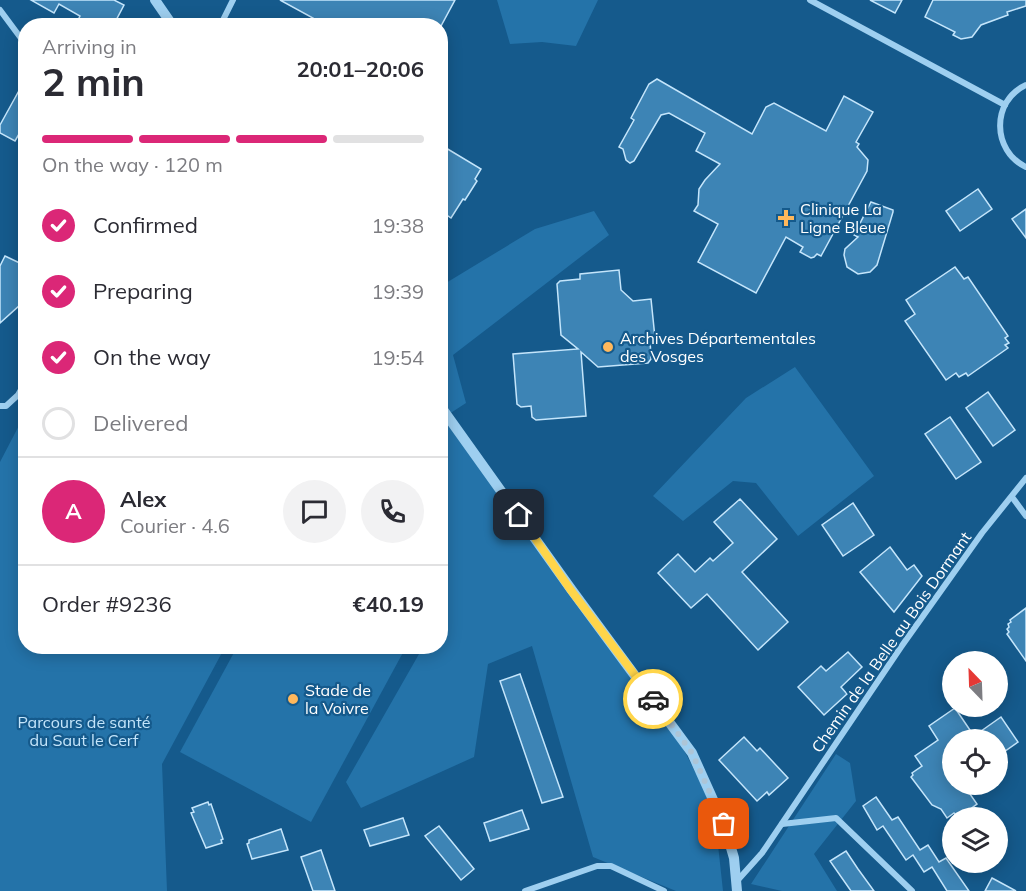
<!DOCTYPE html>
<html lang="en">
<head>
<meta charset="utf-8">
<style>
  :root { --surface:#fff; --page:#f2f2f3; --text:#2b2b33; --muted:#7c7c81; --line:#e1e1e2; --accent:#db2777 }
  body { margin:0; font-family:Mulish,sans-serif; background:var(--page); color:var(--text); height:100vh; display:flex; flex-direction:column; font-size:22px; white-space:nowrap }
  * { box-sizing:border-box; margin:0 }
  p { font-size:20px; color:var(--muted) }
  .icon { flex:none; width:33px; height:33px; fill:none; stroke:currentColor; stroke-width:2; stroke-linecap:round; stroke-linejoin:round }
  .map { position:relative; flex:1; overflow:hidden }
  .sheet { position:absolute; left:18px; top:18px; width:430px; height:636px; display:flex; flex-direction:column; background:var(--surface); border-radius:24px; box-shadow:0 3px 15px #0003 }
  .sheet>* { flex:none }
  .needle { width:39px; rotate:337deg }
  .buttons { position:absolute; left:942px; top:651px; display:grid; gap:12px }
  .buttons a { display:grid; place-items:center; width:66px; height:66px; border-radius:50%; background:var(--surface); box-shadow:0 3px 15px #0003; font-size:30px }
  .pin { position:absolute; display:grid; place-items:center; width:51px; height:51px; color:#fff; margin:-26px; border-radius:12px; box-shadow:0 3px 9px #0006 }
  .courier { position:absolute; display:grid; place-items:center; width:60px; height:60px; margin:-30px; border:4px solid #ffd54a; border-radius:50%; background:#fff; color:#222; box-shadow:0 2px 8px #0007 }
  .head em { font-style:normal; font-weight:700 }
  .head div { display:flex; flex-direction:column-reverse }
  .head { display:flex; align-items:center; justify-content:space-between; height:102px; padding:0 24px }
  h1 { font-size:39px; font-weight:700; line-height:45px }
  .bar { display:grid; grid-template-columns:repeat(4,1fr); gap:9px 6px; align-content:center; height:72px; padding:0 24px }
  .bar i { height:8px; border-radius:4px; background:var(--line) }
  .bar .on { background:var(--accent) }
  .bar p { grid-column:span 4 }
  .line { display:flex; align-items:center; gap:15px; padding:0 24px; border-top:2px solid var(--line) }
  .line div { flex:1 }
  .round { display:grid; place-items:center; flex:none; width:63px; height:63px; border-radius:32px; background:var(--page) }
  ol { padding:0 24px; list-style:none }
  li { display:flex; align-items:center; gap:18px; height:66px }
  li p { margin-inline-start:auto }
  li .icon { padding:6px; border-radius:50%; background:var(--accent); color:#fff; stroke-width:4 }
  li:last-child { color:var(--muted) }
  li i { width:33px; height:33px; border:3px solid var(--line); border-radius:50% }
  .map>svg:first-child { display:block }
</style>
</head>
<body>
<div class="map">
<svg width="1026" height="891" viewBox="0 0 1026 891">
  <rect width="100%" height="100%" fill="#155a8c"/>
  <g fill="#2473a9">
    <polygon points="497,0 598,0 576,46 542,42 510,44"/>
    <polygon points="594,211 609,235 453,355 466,403 446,416 660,704 714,808 723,891 676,891 593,857 532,646 488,664 474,757 361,808 346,782 423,647 441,646 441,286 535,229"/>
    <polygon points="795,367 874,476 798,536 756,483 733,481 683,521 653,496 746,398"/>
    <polygon points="25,414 26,646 225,647 162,764 167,891 0,891 0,462"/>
    <polygon points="237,647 406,647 311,822 180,752"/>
    <polygon points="836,754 850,763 856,801 814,854 837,891 782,891 751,884"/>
  </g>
  <g fill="#3d84b5" stroke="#c4e5fb" stroke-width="1.5">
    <polygon points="31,0 114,0 124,5 113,26 75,26 80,16 59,4 54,13"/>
    <polygon points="280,0 455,0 441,26 309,26 313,18"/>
    <polygon points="870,0 902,0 895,13"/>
    <polygon points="933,0 1026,0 1026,6 1007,12 1008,15 981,25 972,37 961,39 953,35 955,32 925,17"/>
    <polygon points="26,78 26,122 15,141 0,133 0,125"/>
    <polygon points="657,79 752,134 766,107 774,103 826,131 844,96 873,112 856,142 859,144 857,147 868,160 867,171 821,256 817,254 814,257 811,258 800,252 803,247 786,237 756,293 698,262 718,224 694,211 698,205 699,189 705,180 720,164 696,151 705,133 669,113 661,115 634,161 630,163 626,160 623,149 619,147 634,120 631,118 649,84"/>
    <polygon points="441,145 481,169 475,179 477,181 465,200 463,199 451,218 441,211"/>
    <polygon points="978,189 992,209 960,231 946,211"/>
    <polygon points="871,202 893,210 893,212 877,265 870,272 858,274 847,267 844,255 845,249 858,237 854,235"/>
    <polygon points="1026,209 1026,238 1012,219"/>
    <polygon points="5,256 26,266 26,309 19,306 0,323 0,266"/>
    <polygon points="955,267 964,279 968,277 1008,336 1005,338 1009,343 1005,345 1008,348 968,376 966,373 959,377 956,373 946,380 905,321 915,314 906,300"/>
    <polygon points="619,270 621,290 633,301 651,299 655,338 650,339 651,359 648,363 598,367 581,352 586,416 536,420 532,417 531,406 521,407 517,404 513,354 578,349 561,335 557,284 560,281 580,279 580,274"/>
    <polygon points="988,392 1015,430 993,446 966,408"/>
    <polygon points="950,417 981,462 956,479 925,434"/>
    <polygon points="740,499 777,539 742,572 788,622 758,650 707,594 691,608 658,573 678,554 695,572 710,558 713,561 733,543 714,522"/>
    <polygon points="853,503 874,535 843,556 822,525"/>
    <polygon points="890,547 907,570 914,565 922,576 894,612 860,572"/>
    <polygon points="1026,608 1026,661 1007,634 1009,632 1007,629 1009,627 1008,624 1011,622 1010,620"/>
    <polygon points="848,652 862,667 841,687 847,694 824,715 798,687 821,666 826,671"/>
    <polygon points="520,674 563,797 542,803 500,681"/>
    <polygon points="955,708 974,736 1001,717 1018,742 998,756 998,740 952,740 952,784 963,784 977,804 958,818 954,813 947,818 941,809 932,805 911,777 913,775 912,773 922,766 915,756 938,740 929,726"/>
    <polygon points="744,737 757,751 760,748 788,778 769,795 767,792 757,801 719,760"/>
    <polygon points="876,797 892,820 898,817 920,850 928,845 939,862 946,858 969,891 947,891 932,867 924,872 913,855 906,860 883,826 877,830 863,806"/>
    <polygon points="208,802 209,805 211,804 223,839 221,840 222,843 206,848 191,813 194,812 192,808"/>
    <polygon points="522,810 529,829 490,841 484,823"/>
    <polygon points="403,818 409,835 370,846 364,830"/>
    <polygon points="439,826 474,869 461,880 425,836"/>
    <polygon points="281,829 288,850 252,859 247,844 249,843 249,840"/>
    <polygon points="321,850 335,891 313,891 301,857"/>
    <polygon points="846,851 858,869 874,891 851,891 830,861"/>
    <polygon points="992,878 1016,891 985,891"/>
  </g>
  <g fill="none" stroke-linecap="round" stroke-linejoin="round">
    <g stroke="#9ecff0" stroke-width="6">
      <polyline points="810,0 1005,105"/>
      <polyline points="0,10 26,45"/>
      <polyline points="220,26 233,0"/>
      <path d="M1026,85c-35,16 -34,66 0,82"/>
      <polyline points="0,406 6,406 18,395 26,381"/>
      <polyline points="1012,497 1026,516"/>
      <polyline points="782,824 836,818 912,891"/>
      <polyline points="737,881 762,853 901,647 982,533 1026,478"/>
      <polyline points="525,891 597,866 611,866 664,891"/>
    </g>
    <g stroke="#9ecff0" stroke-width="10">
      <polyline points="155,0 173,26"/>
      <polyline points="441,407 571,589 692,753 724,824 734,858 737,891"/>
    </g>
  </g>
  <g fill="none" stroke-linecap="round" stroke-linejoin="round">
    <polyline stroke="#adc5d7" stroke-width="6" stroke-dasharray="0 10.8" points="653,699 692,753 724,824"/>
    <polyline stroke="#ffd54a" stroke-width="8" points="519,515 570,589 653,699"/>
  </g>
  <g fill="#ffb85c" stroke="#155a8c" stroke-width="2">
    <path d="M783 209h6v6h6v6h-6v6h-6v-6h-6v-6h6z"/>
    <circle cx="608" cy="347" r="6"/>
    <circle cx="293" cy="699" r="6"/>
  </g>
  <g text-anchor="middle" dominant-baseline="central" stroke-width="4.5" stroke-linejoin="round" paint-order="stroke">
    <g font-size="16" fill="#fff" stroke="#155a8c" text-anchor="start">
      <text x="800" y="209">Clinique La<tspan x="800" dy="18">Ligne Bleue</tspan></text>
      <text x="620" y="338">Archives Départementales<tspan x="620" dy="18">des Vosges</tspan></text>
      <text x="305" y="690">Stade de<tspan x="305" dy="18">la Voivre</tspan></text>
    </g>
    <g font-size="16" fill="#fff" stroke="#155a8c">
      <text transform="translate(891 642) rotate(-55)">Chemin de la Belle au Bois Dormant</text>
    </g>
    <g font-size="16" fill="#c4e5fb" stroke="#155a8c">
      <text x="84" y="722">Parcours de santé<tspan x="84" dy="18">du Saut le Cerf</tspan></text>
    </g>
  </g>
</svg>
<div class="buttons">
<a><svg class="needle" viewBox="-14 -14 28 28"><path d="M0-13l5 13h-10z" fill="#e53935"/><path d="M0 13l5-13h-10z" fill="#7c7c81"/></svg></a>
<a><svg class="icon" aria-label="locate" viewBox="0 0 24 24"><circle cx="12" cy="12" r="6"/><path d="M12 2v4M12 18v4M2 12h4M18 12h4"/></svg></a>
<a><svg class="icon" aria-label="layers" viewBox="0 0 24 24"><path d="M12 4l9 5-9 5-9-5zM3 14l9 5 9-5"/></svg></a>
</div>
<div class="pin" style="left:724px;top:824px;background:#ea580c"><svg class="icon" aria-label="bag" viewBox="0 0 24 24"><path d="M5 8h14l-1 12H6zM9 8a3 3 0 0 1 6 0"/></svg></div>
<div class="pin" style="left:519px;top:515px;background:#1f2937"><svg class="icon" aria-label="home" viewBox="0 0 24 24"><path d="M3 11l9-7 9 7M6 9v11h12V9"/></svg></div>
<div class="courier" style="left:653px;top:699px"><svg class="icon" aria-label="car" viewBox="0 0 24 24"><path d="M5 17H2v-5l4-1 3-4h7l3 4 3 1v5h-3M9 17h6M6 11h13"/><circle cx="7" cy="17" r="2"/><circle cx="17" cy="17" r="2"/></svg></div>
<section class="sheet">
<div class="head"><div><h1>2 min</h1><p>Arriving in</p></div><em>20:01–20:06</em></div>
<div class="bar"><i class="on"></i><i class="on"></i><i class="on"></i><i></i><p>On the way · 120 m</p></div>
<ol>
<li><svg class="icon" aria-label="check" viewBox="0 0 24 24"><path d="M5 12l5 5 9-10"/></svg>Confirmed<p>19:38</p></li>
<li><svg class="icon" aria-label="check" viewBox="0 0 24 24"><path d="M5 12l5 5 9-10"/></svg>Preparing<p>19:39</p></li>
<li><svg class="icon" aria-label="check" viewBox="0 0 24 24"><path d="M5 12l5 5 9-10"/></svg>On the way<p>19:54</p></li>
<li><i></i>Delivered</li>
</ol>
<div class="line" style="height:108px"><b class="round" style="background:var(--accent);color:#fff">A</b><div><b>Alex</b><p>Courier · 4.6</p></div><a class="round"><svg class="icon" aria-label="chat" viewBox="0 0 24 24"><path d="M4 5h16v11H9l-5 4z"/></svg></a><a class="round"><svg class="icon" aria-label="phone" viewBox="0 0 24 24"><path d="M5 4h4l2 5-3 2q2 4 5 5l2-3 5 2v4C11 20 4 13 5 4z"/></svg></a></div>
<div class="line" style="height:78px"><div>Order #9236</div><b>€40.19</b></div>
</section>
</div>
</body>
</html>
